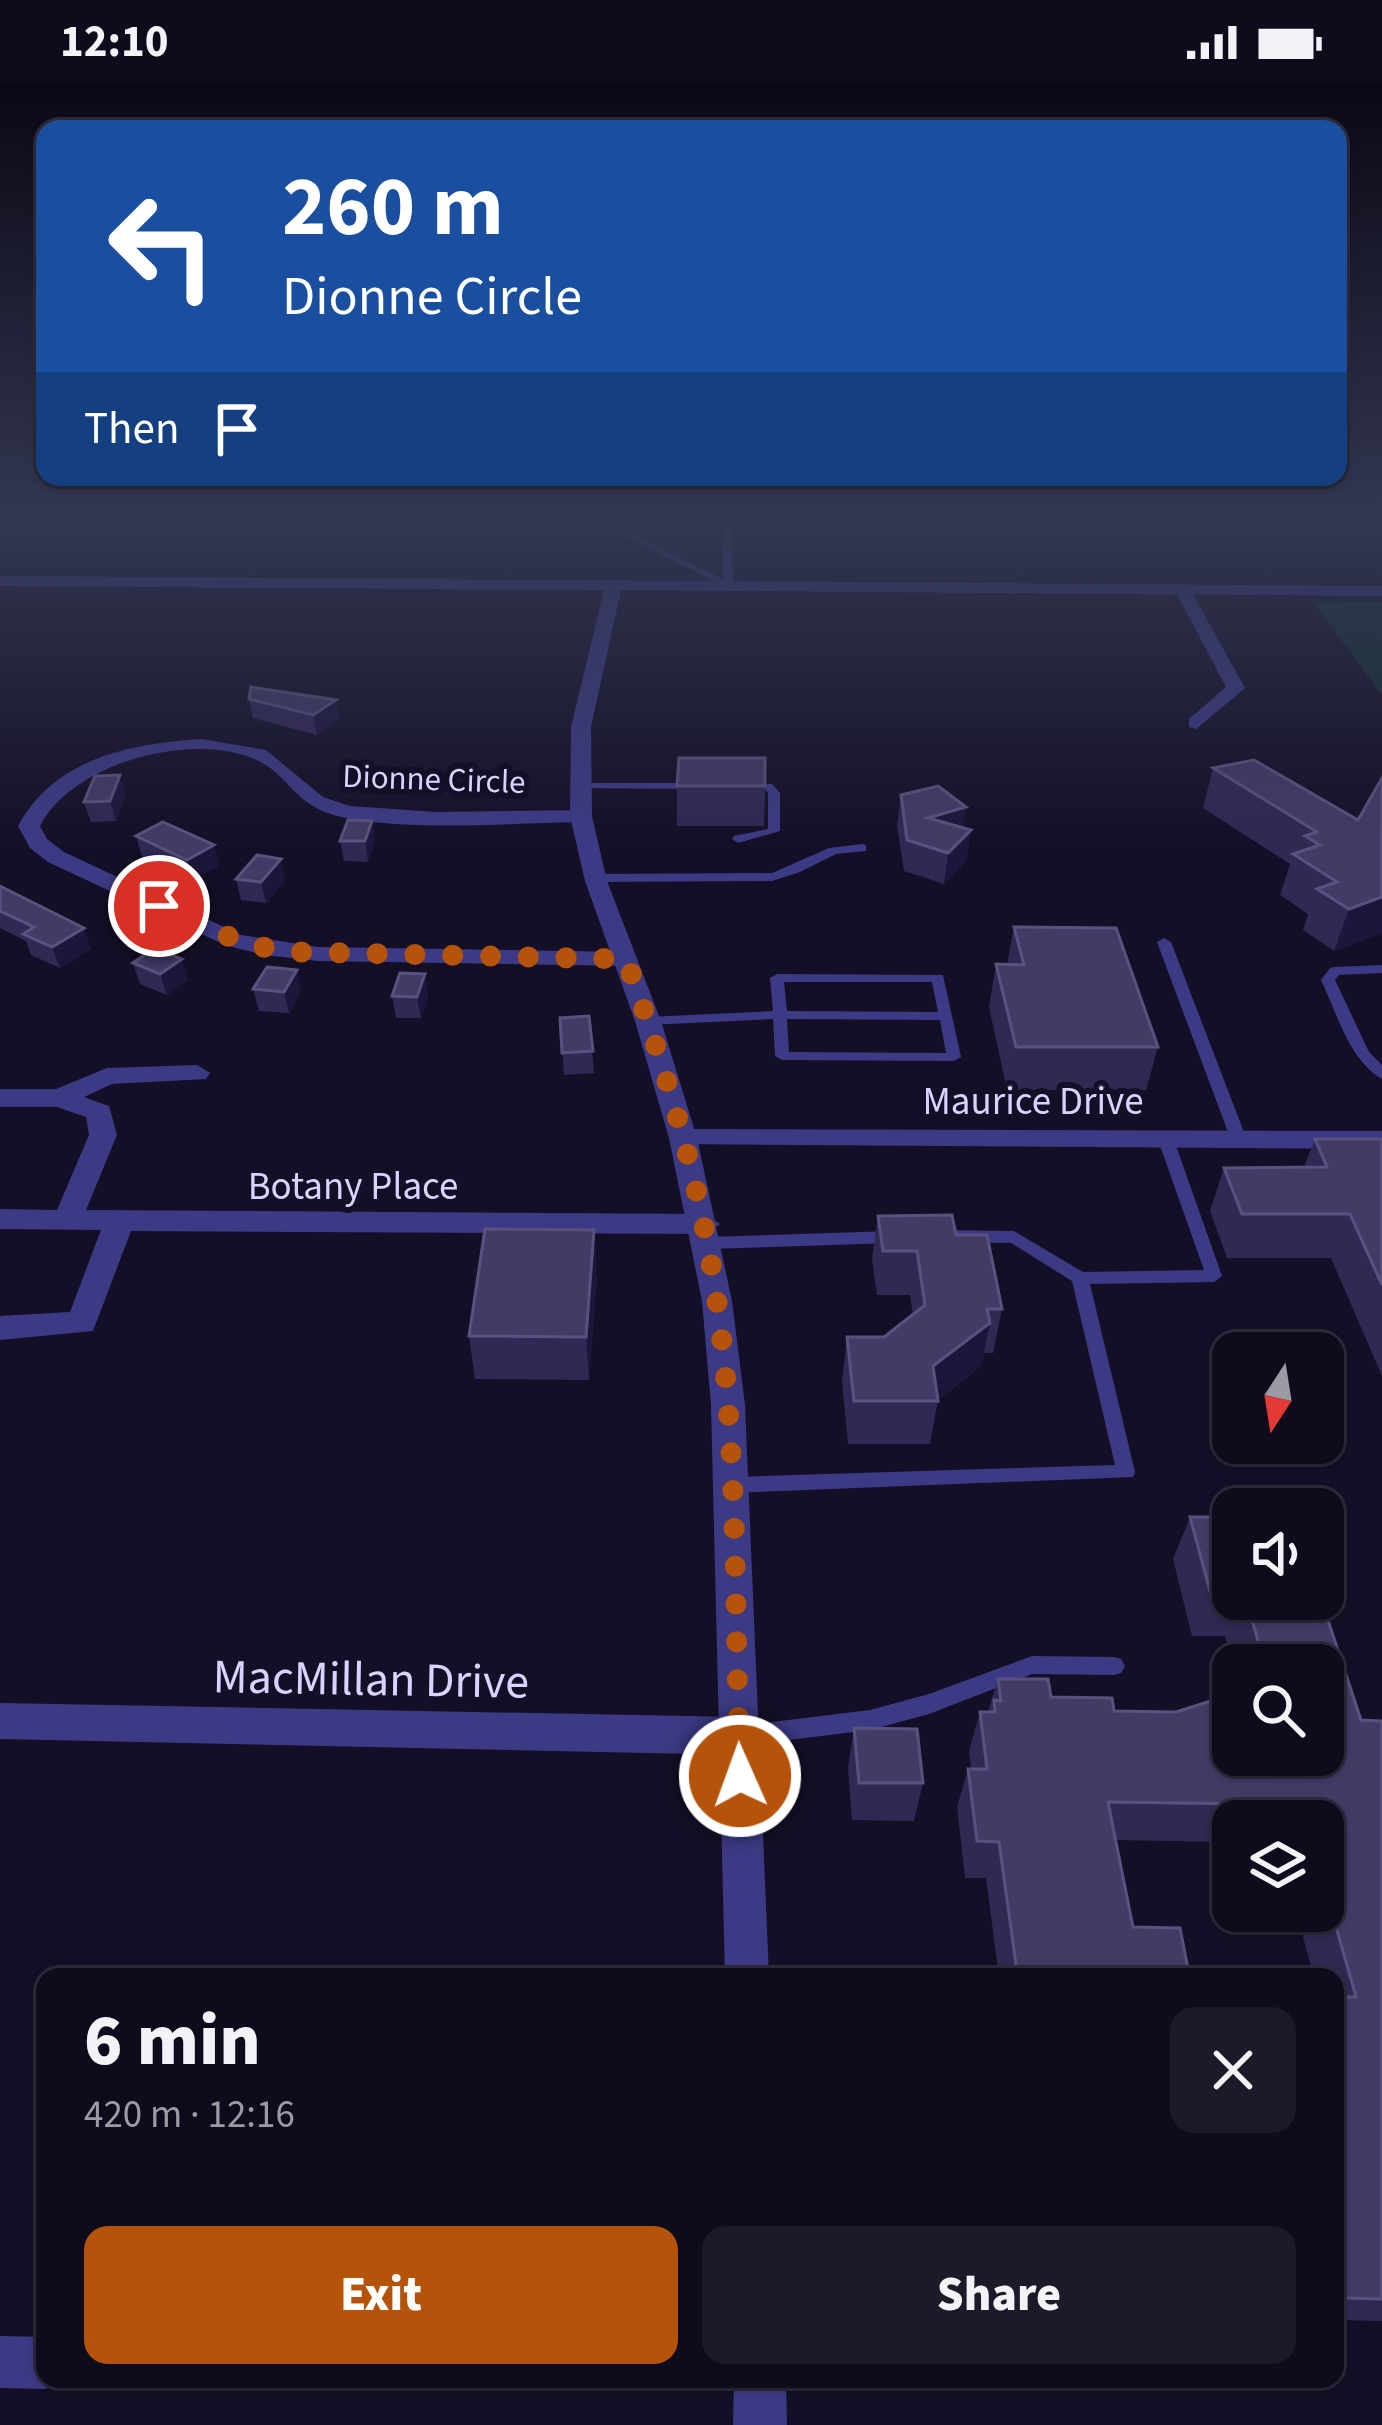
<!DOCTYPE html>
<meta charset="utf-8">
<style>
:root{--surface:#0e0b1c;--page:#1c1929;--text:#f1f3f6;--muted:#9b9ba3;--line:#2e2b3b;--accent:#b45309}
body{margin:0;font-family:"Source Sans 3",sans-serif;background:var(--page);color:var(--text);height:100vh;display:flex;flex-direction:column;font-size:45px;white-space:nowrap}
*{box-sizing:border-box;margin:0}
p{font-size:39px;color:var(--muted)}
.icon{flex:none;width:66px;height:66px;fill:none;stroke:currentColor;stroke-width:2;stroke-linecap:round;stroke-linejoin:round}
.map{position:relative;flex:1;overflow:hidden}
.details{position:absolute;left:36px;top:1884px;width:1308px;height:420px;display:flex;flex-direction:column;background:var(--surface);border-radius:24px;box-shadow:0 3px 9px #0004,0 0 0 3px var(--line)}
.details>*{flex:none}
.guide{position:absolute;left:36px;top:36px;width:1311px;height:366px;border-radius:24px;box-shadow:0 3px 9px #0004,0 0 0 3px var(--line);background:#1a4fa0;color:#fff;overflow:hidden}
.needle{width:78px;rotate:192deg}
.controls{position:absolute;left:1212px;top:1248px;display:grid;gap:24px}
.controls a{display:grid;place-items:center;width:132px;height:132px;border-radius:24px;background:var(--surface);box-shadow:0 3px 9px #0004,0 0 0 3px var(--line);font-size:60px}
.pin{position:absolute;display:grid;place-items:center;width:102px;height:102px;color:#fff;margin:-51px;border:6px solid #fff;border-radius:50%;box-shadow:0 3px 12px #0007}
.me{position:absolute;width:132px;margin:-66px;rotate:358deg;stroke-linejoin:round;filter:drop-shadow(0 0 9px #0008)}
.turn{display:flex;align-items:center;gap:42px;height:252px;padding:0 48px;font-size:54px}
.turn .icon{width:156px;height:156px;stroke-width:2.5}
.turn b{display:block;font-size:84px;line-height:102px}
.then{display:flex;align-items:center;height:114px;padding:0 48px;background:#0003;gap:24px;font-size:45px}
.round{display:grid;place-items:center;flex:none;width:126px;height:126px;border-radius:24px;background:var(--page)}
.overview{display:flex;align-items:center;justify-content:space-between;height:204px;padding:0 48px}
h1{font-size:72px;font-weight:800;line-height:90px}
.action{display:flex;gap:24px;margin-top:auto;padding:24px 48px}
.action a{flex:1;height:138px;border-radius:24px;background:var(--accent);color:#fff;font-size:48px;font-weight:800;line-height:138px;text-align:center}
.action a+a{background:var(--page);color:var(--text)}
.status{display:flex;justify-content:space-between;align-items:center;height:84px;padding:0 60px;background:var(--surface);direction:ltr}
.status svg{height:33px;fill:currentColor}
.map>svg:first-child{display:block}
</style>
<div class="status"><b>12:10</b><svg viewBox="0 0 49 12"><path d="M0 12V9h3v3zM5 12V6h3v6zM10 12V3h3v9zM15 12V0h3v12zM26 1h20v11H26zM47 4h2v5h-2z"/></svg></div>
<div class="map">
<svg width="1382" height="2341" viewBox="0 0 1382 2341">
<rect width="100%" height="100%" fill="#130f26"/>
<g fill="#12302f">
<path d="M197 435H601L575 449 226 447Z"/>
<path d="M740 435H911L903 448 739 443Z"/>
<path d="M1312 517 1382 518V611Z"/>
</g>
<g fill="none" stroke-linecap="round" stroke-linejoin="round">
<g fill="#3d3a85" fill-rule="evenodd">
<path d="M723 435H731L733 501 728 504 615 447 622 445 723 495Z"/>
<path d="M576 699H697L703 702 697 705 580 704 574 701Z"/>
<path d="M747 699 772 700 780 709V747L738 759 732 755 734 752 768 745V709L765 705 743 704V700Z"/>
<path d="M862 760 866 761V767L836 770 800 788 772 797 595 798 589 794 595 790 772 789 829 764Z"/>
<path d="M1164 854 1171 858 1247 1056 1244 1060 1239 1061 1231 1056 1157 858Z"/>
<path d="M1382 881V889L1339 891 1335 896 1369 968 1382 981V995C1349 976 1337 929 1321 896L1330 884 1335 883Z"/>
<path d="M777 890 943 891 961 973 954 977 782 976 775 972 773 935 648 941 641 937 648 933 773 927 770 894ZM784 898H932L938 928 787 927ZM787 935 940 936 946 969 789 968Z"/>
<path d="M1166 1051 1174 1056 1222 1192 1214 1198 1090 1200 1135 1388 1133 1393 731 1409 724 1406 721 1401 724 1396 731 1393 1115 1381 1072 1197 1011 1159 937 1158 929 1152 937 1146 1014 1147 1083 1188 1204 1186 1158 1056Z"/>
<path d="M894 1147 902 1153 894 1159 707 1165 699 1159 707 1153Z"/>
<path d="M1032 1572 1114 1573 1121 1575 1125 1582 1121 1589 1114 1591 1032 1590 929 1630 870 1646 740 1662 732 1659 729 1652 732 1645 740 1642 870 1626 929 1610Z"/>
</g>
<g fill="#3d3a85" fill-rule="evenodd">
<path d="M1182 500 1190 505 1245 604 1196 645 1189 643V635L1226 603 1174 505Z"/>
<path d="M201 655 266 666 323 713 350 722 436 728 581 726 592 732 581 738C505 739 427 747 351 735 289 724 294 691 252 674 187 648 72 680 40 742L47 755 64 768 241 851 318 863 626 868 638 875 626 882 318 877 264 871 225 861 48 778 30 764 18 742C55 674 129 660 201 655Z"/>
<path d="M197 981 210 989 206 995 112 1000 84 1013 109 1022 117 1051 86 1126 705 1130 720 1140 705 1150 131 1147 93 1247 0 1256V1232L70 1228 101 1146 0 1145V1125L57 1126 89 1051 86 1033 57 1023H0V1005H56L107 984Z"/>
<path d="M683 1045 1382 1047V1065L673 1060 669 1054Z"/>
<path d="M0 1619 739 1633 753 1639 759 1652 753 1665 739 1671 0 1655Z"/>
<path d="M0 2252 45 2253V2295L63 2297 45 2305 0 2304Z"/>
</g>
<g fill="#3d3a85" fill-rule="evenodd">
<path d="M0 492 1382 502V512L621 506 591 643 592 732 607 797 661 937 697 1054 732 1217 745 1321 769 1893H725L711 1321 702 1217 669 1054 635 937 585 797 570 732 571 643 604 506 0 502Z"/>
<path d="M734 2295H786L787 2341H733Z"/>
</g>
</g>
<g fill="#312854">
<path d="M249 615 340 635 317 651 253 634Z"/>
<path d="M1213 684 1358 736 1382 694V849L1334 867 1303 846 1308 830 1280 811 1290 780 1203 724Z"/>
<path d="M677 702H765L764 742H677Z"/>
<path d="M126 711 116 737 91 738 84 718Z"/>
<path d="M901 711 966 723 963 744 971 746 966 777 944 800 904 787 897 742Z"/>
<path d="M372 737 375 757 368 778 344 777 340 757Z"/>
<path d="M136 752 214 761 219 782 192 796 142 773Z"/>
<path d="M236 795 285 796 266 819 241 816Z"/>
<path d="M0 802 91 865 60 884 31 871 26 857 0 844Z"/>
<path d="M1014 843 1158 963 1146 1006H1007L989 923 996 880 1007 881Z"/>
<path d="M133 879 188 896 167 911 140 900Z"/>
<path d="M425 890 428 911 421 934H396L392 912Z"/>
<path d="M253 905 301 907 289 929 259 927Z"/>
<path d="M589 932 594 989 564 991 560 934Z"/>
<path d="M1315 1055H1382V1292L1331 1174H1227L1210 1127 1224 1084 1304 1083Z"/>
<path d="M878 1132 956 1151 1002 1225 993 1269H984L981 1282 938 1316 930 1360H848L842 1297 847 1253H884L913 1231 910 1211H877L872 1175Z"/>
<path d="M594 1146 597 1190 589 1296 475 1295 469 1252Z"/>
<path d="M1190 1433H1233V1515H1321L1361 1636 1382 1637V2237L1335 2236V1893H1314L1296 1827H1323V1737H1233V1786L1226 1758 1116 1756 1133 1843 1189 1890 1188 1893H999L986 1794H965L957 1723 968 1685H971L969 1667 980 1628H988L998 1595 1051 1613 1114 1627 1220 1640 1243 1693H1263L1257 1671H1323V1581L1233 1582 1225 1552H1192L1173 1475Z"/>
<path d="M854 1644 923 1699 914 1737 852 1736 848 1683Z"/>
</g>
<g fill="#1d163a">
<path d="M336 616 340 635 317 651 313 631Z"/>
<path d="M120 691 126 711 116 737 110 717Z"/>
<path d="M966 723 962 754 928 734Z"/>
<path d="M372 737 375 757 368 778 365 757Z"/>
<path d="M971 746 966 777 944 800 948 769Z"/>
<path d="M214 761 219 782 192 796 187 776Z"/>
<path d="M281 775 285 796 266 819 261 798Z"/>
<path d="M1382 813V849L1334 867 1349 825Z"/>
<path d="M84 844 91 865 60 884 52 863Z"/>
<path d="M182 875 188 896 167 911 160 890Z"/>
<path d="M297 886 301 907 289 929 284 908Z"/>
<path d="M425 890 428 911 421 934 417 913Z"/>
<path d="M594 1146 597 1190 589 1296 586 1253Z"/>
<path d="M990 1239 981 1282 936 1317 933 1282Z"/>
</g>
<g fill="#433a66" stroke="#5a527e" stroke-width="3">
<path d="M251 603 336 616 313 631 249 615Z"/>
<path d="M679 674H765V702H677Z"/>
<path d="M1254 676 1358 736 1382 694V813L1349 825 1317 805 1337 798 1293 770 1320 761 1305 752 1317 748 1213 684Z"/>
<path d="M120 691 110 717 84 718 95 692Z"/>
<path d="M938 702 966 723 928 734 971 746 948 769 907 756 901 711Z"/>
<path d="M348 736 372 737 365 757H340Z"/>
<path d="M163 738 214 761 187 776 136 752Z"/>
<path d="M257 771 281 775 261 798 236 795Z"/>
<path d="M0 802 84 844 52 863 23 850 34 843 0 827Z"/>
<path d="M1014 843 1116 844 1158 963H1016L996 880 1024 881Z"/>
<path d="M154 864 182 875 160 890 133 879Z"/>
<path d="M267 883 297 886 284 908 253 905Z"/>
<path d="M400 889 425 890 417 913 392 912Z"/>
<path d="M589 932 593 967 562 969 560 934Z"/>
<path d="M1315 1055H1382V1201L1350 1130H1242L1224 1084 1327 1083Z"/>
<path d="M952 1131 956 1151H987L1002 1225H987L990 1239 933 1282 938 1317H854L847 1253H884L925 1221 917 1167H883L878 1132Z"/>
<path d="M485 1145 594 1146 586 1253 469 1252Z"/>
<path d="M1190 1433H1233V1511H1211Z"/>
<path d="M1246 1515H1321L1361 1636 1382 1637V2215L1342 2214 1335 2184V1913H1356L1323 1797V1737H1252L1248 1720 1108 1718 1133 1843 1180 1844 1189 1890 1017 1888 999 1758 977 1757 968 1685H987L980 1628H995L994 1616 1001 1617 998 1595H1048L1051 1613 1112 1614 1114 1627 1176 1628 1214 1616 1220 1640H1229L1233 1654V1671H1238L1243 1693 1298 1694 1291 1671H1323V1581H1265Z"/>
<path d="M854 1644 917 1645 923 1699H859Z"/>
</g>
<linearGradient id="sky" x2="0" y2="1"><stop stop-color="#0a0815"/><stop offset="0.57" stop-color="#333752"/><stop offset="1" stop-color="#333752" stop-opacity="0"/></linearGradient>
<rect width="1382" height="763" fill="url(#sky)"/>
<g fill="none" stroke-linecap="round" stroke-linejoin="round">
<path stroke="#b45309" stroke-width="21" stroke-dasharray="0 37.8" d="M159 822 248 861 299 868 626 875C666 986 701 1101 717 1218 739 1374 734 1535 740 1692"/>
</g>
<g text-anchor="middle" stroke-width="12" stroke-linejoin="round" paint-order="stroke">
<g font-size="33" fill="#d9d4ff" stroke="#130f26">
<text transform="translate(434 694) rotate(2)" y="12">Dionne Circle</text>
</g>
<g font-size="39" fill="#d9d4ff" stroke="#130f26">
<text x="1033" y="1030">Maurice Drive</text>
<text x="353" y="1115">Botany Place</text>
</g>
<g font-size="48" fill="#d9d4ff" stroke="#130f26">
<text transform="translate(371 1594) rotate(1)" y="17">MacMillan Drive</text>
</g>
</g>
</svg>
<div class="controls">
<a><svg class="needle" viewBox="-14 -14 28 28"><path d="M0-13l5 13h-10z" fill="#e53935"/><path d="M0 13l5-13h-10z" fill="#9b9ba3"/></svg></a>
<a><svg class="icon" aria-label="sound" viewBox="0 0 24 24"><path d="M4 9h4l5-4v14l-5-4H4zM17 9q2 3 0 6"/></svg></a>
<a><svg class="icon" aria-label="search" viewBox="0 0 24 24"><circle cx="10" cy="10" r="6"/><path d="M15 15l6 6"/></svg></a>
<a><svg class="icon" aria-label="layers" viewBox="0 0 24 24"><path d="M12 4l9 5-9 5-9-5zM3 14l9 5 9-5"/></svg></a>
</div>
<div class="pin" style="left:159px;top:822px;background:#d93025"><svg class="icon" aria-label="arrive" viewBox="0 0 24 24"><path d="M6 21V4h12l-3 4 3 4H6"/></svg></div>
<svg class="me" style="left:740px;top:1692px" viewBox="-20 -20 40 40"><circle r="17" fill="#b45309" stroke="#fff" stroke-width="3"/><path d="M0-11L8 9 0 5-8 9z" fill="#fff"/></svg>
<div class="guide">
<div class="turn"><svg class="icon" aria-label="left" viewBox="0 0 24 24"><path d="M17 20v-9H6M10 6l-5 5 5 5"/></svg><div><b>260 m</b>Dionne Circle</div></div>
<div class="then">Then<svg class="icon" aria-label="arrive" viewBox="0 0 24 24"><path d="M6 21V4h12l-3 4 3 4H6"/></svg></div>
</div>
<section class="details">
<div class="overview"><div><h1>6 min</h1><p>420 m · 12:16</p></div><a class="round"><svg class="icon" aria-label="close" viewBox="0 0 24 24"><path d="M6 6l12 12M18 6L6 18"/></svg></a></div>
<div class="action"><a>Exit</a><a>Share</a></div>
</section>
</div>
